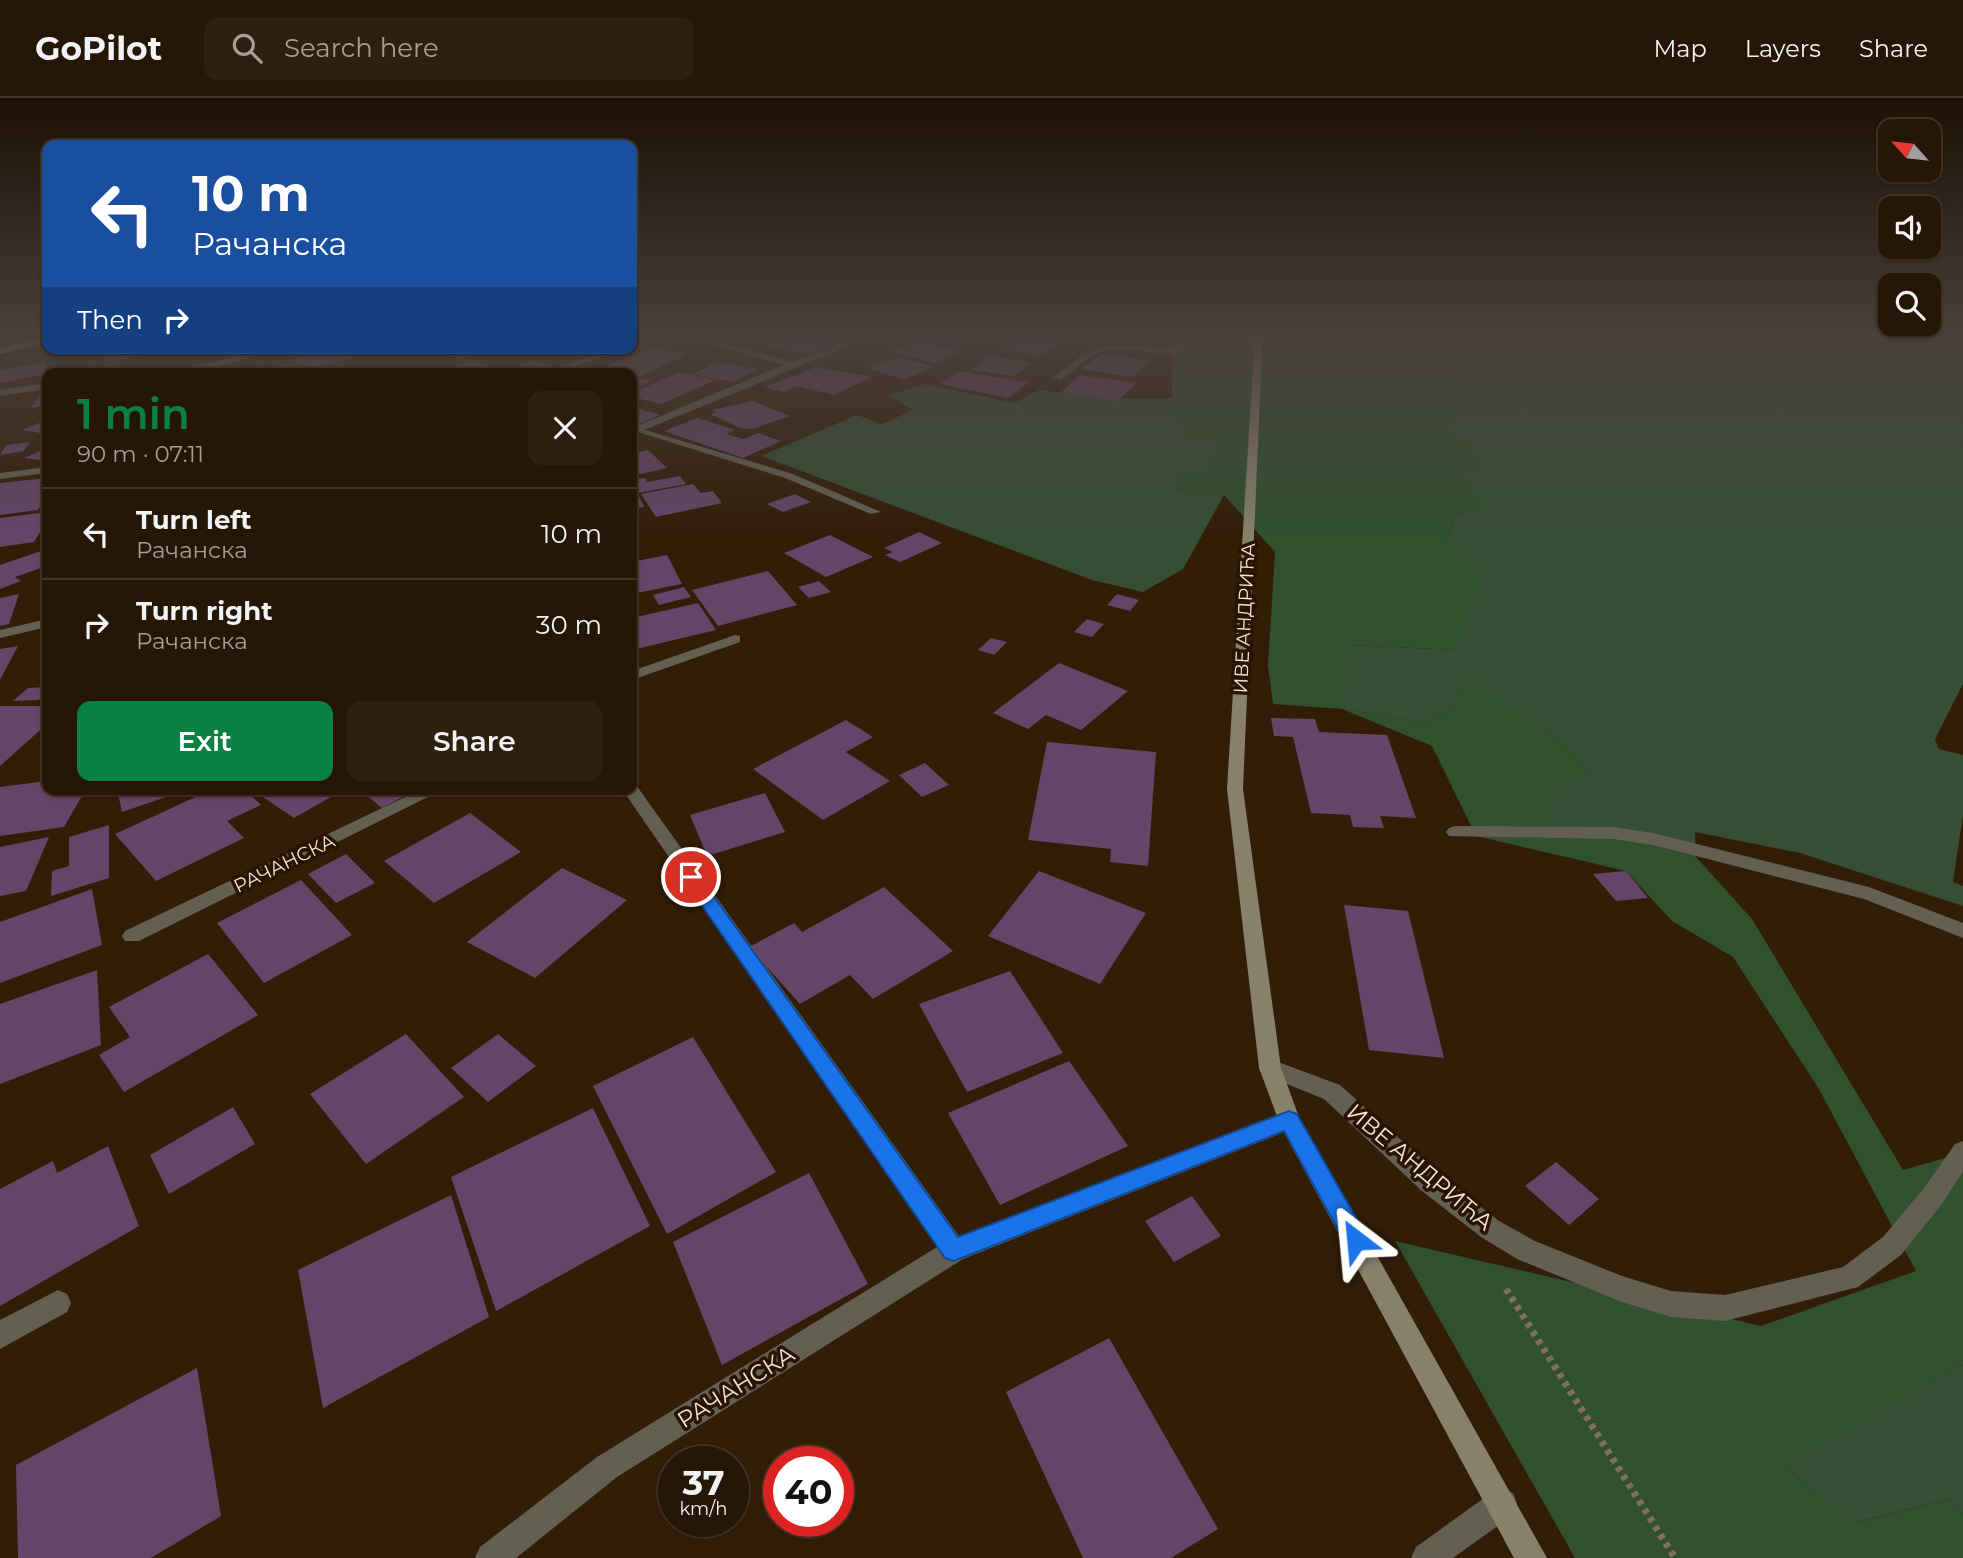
<!DOCTYPE html>
<meta charset="utf-8">
<style>
:root{--surface:#261605;--page:#2e1f0f;--text:#f1f3f6;--muted:#a49f9a;--line:#423527;--accent:#0b8043}
body{margin:0;font-family:Montserrat,sans-serif;background:var(--page);color:var(--text);height:100vh;display:flex;flex-direction:column;font-size:26px;white-space:nowrap}
*{box-sizing:border-box;margin:0}
p{font-size:23px;color:var(--muted)}
.icon{flex:none;width:38px;height:38px;fill:none;stroke:currentColor;stroke-width:2;stroke-linecap:round;stroke-linejoin:round}
.map{position:relative;flex:1;overflow:hidden}
.panel{position:absolute;left:42px;top:270px;width:595px;height:427px;display:flex;flex-direction:column;background:var(--surface);border-radius:14px;box-shadow:0 2px 5px #0004,0 0 0 2px var(--line)}
.panel>*{flex:none}
.guide{position:absolute;left:42px;top:42px;width:595px;height:214px;border-radius:14px;box-shadow:0 2px 5px #0004,0 0 0 2px var(--line);background:#1a4fa0;color:#fff;overflow:hidden}
.needle{width:46px;rotate:297deg}
.controls{position:absolute;left:1878px;top:21px;display:grid;gap:14px}
.controls a{display:grid;place-items:center;width:63px;height:63px;border-radius:14px;background:var(--surface);box-shadow:0 2px 5px #0004,0 0 0 2px var(--line);font-size:35px}
.speed{position:absolute;left:658px;top:1348px;display:flex;gap:14px;font-size:35px;font-weight:700;text-align:center}
.speed>*{display:grid;place-content:center;width:91px;height:91px;border-radius:50%;background:var(--surface);box-shadow:0 2px 5px #0004,0 0 0 2px var(--line);line-height:1}
.speed small{font-size:18px;font-weight:400}
.speed .limit{border:10px solid #d22;background:#fff;color:#111}
.pin{position:absolute;display:grid;place-items:center;width:60px;height:60px;color:#fff;margin:-30px;border:4px solid #fff;border-radius:50%;box-shadow:0 2px 7px #0007}
.me{position:absolute;width:77px;margin:-38px;rotate:331deg;stroke-linejoin:round;filter:drop-shadow(0 0 5px #0008)}
.turn{display:flex;align-items:center;gap:24px;height:147px;padding:0 35px;font-size:32px}
.turn .icon{width:91px;height:91px;stroke-width:2.5}
.turn b{display:block;font-size:49px;line-height:60px}
.then{display:flex;align-items:center;height:66px;padding:0 35px;background:#0003;gap:14px;font-size:26px}
.round{display:grid;place-items:center;flex:none;width:74px;height:74px;border-radius:14px;background:var(--page)}
.overview{display:flex;align-items:center;justify-content:space-between;height:119px;padding:0 35px}
h1{font-size:42px;font-weight:600;line-height:52px;color:var(--accent)}
.button{display:flex;gap:14px;margin-top:auto;padding:14px 35px}
.button a{flex:1;height:80px;border-radius:14px;background:var(--accent);color:#fff;font-size:28px;font-weight:600;line-height:80px;text-align:center}
.button a+a{background:var(--page);color:var(--text)}
ul{padding:0;list-style:none}
li{display:flex;align-items:center;gap:21px;height:91px;padding:0 35px;border-top:2px solid var(--line)}
li div{flex:1}
li b{display:block;font-size:26px}
li em{font-style:normal}
header{display:flex;align-items:center;gap:42px;box-sizing:border-box;height:98px;padding:0 35px;background:var(--surface);border-bottom:2px solid var(--line)}
header strong{font-size:33px}
nav{display:flex;gap:38px;margin-inline-start:auto;font-size:24px}
.search{width:490px;height:63px;background:var(--page);display:flex;align-items:center;gap:18px;box-sizing:border-box;padding:0 24px;border-radius:14px;color:var(--muted);font-size:26px}
.map>svg:first-child{display:block}
</style>
<header>
<strong>GoPilot</strong>
<div class="search"><svg class="icon" aria-label="search" viewBox="0 0 24 24"><circle cx="10" cy="10" r="6"/><path d="M15 15l6 6"/></svg>Search here</div>
<nav><a>Map</a><a>Layers</a><a>Share</a></nav>
</header>
<div class="map">
<svg width="1963" height="1460" viewBox="0 0 1963 1460">
<rect width="100%" height="100%" fill="#321d07"/>
<g fill="#364e34">
<path d="M1438 235H1963V586L1935 641 1939 651 1963 657V717L1953 784 1963 788V808L1800 755 1695 734 1696 759 1645 743 1566 738 1542 697 1592 674 1563 643 1463 577 1449 613 1424 624 1342 611 1349 547 1457 552 1446 444 1455 418 1484 408 1459 376 1480 364 1444 337C1451 300 1456 286 1438 252L1442 238Z"/>
<path d="M926 286 1014 305 1039 292 1127 301 1189 325 1185 336 1222 343 1210 370 1174 392 1224 397 1183 471 1143 494 1092 482 761 358 857 317 882 326 913 312 887 297Z"/>
<path d="M1963 1267V1415L1949 1401 1855 1425 1785 1368Z"/>
</g>
<path fill="#30502e" d="M1172 235H1438L1442 238 1438 252 1451 277 1450 306 1460 316 1445 336 1465 345 1480 364 1459 376 1485 408 1455 418 1446 444 1486 474 1457 552 1350 547 1343 611 1424 624 1449 613 1463 576 1563 643 1593 675 1543 697 1566 738 1645 743 1696 759 1752 821 1903 1072 1963 1055V1267L1786 1369 1856 1425 1949 1401 1963 1415V1460H1575L1395 1143 1761 1228 1916 1173 1819 991 1733 859 1672 823 1626 773 1476 738 1432 648 1342 611 1273 606 1268 567 1275 454 1224 397 1173 392V375L1210 370 1222 343 1184 336 1188 325 1127 301 1172 300Z"/>
<g fill="#644568">
<path d="M784 235H801L838 244 804 257 770 248 788 242 775 238Z"/>
<path d="M827 235H866L850 241Z"/>
<path d="M932 235H993L966 246 926 237Z"/>
<path d="M1055 235H1096L1088 241Z"/>
<path d="M1025 238 1063 244 1040 258 1001 251Z"/>
<path d="M923 244 963 254 933 265 889 253Z"/>
<path d="M112 250H147L151 256 107 264 101 252Z"/>
<path d="M332 250 355 259 312 270 290 262Z"/>
<path d="M456 250H475L486 253 462 261 441 255Z"/>
<path d="M653 250 688 256 636 280 651 283 632 292V275H605L617 269 607 268Z"/>
<path d="M1101 256 1151 263 1132 279 1081 271Z"/>
<path d="M988 258 1031 264 1015 278 971 272Z"/>
<path d="M897 259 934 269 904 281 867 270Z"/>
<path d="M471 263 502 271 491 275H438Z"/>
<path d="M533 263 551 267 531 275 513 270Z"/>
<path d="M44 264 51 275 0 285V272Z"/>
<path d="M718 264 758 271 733 284 693 276Z"/>
<path d="M283 266 305 275H239L263 267 270 270Z"/>
<path d="M90 267 96 274 70 275 67 272Z"/>
<path d="M390 269 405 273 412 271 422 275H374Z"/>
<path d="M817 269 872 279 834 297 797 288 784 294 764 289Z"/>
<path d="M959 273 1029 284 1008 300 940 286Z"/>
<path d="M680 274 716 282 661 306 632 299V295Z"/>
<path d="M1080 277 1136 285 1118 303 1061 294Z"/>
<path d="M42 293H47V308L31 310Z"/>
<path d="M753 303 790 318 752 331 740 330 710 316 717 314 712 312Z"/>
<path d="M632 309 661 317 632 329Z"/>
<path d="M698 320 735 332 726 336 744 341 758 335 781 343 743 360 664 333Z"/>
<path d="M47 322V336L22 332Z"/>
<path d="M30 344 24 353 0 357 6 347Z"/>
<path d="M47 350V363L24 360Z"/>
<path d="M648 352 667 370 632 378V356Z"/>
<path d="M680 378 686 386 632 396V390L635 389 632 382 645 380 647 384Z"/>
<path d="M47 380 44 391H47V398L38 412 0 417V385Z"/>
<path d="M693 386 701 395 713 393 722 405 656 419 641 396Z"/>
<path d="M638 396 644 409 632 411V397Z"/>
<path d="M795 396 811 404 783 414 767 406Z"/>
<path d="M47 414V423L34 444 0 449V420Z"/>
<path d="M919 434 942 445 900 464 885 457 893 454 884 450Z"/>
<path d="M830 437 873 459 826 479 784 455Z"/>
<path d="M47 451V468L15 479 21 483 0 491V467Z"/>
<path d="M667 457 682 486 632 496V464Z"/>
<path d="M768 473 797 507 718 528 692 492Z"/>
<path d="M819 483 831 494 809 500 798 489Z"/>
<path d="M684 489 691 499 659 507 653 497Z"/>
<path d="M19 496 9 526 0 528V500Z"/>
<path d="M1117 496 1139 502 1130 513 1107 507Z"/>
<path d="M698 505 716 532 632 552V520Z"/>
<path d="M1087 521 1104 526 1092 539 1074 534Z"/>
<path d="M991 540 1007 544 994 557 978 552Z"/>
<path d="M18 548 0 582V551Z"/>
<path d="M1059 565 1128 593 1081 632 1046 617 1028 631 993 615Z"/>
<path d="M47 589V595L39 602 13 603 28 590Z"/>
<path d="M0 608H47V626L0 668Z"/>
<path d="M1271 620 1315 621 1319 634 1387 637 1416 720 1380 718 1384 730 1353 729 1350 717 1311 715 1293 639 1274 638Z"/>
<path d="M846 622 873 639 846 654 890 683 823 722 753 671Z"/>
<path d="M1047 644 1156 654 1148 768 1110 764 1111 751 1028 742Z"/>
<path d="M925 665 949 687 922 699 899 677Z"/>
<path d="M47 683V691H86L64 729 0 738V689Z"/>
<path d="M117 691H187V692L122 714Z"/>
<path d="M213 691H244L261 707 227 723 244 740 156 783 115 736Z"/>
<path d="M251 691H345L294 720Z"/>
<path d="M359 691H418L382 710Z"/>
<path d="M765 695 785 734 707 758 690 717Z"/>
<path d="M470 715 521 754 434 805 384 763Z"/>
<path d="M109 727V780L51 798 52 773 69 768V739Z"/>
<path d="M49 739 26 793 0 798V749Z"/>
<path d="M346 756 375 785 336 805 308 776Z"/>
<path d="M562 770 627 802 535 880 467 844Z"/>
<path d="M1039 773 1146 815 1100 886 988 838Z"/>
<path d="M1626 773 1648 800 1616 803 1593 776Z"/>
<path d="M301 782 352 837 264 885 217 825Z"/>
<path d="M884 789 953 853 873 901 850 877 800 906 749 849 794 825 802 834Z"/>
<path d="M92 791 102 847 0 885V824Z"/>
<path d="M1344 807 1408 813 1444 960 1369 952Z"/>
<path d="M208 856 258 917 124 994 99 957 130 939 109 909Z"/>
<path d="M97 872 101 947 0 986V906Z"/>
<path d="M1010 873 1063 955 967 994 919 906Z"/>
<path d="M406 936 464 999 366 1066 310 996Z"/>
<path d="M498 936 536 968 488 1004 451 970Z"/>
<path d="M693 939 776 1074 667 1136 593 988Z"/>
<path d="M1069 963 1128 1048 1000 1107 948 1015Z"/>
<path d="M233 1009 255 1046 169 1096 150 1057Z"/>
<path d="M593 1010 650 1128 496 1213 451 1079Z"/>
<path d="M108 1048 139 1128 0 1208V1091L53 1063 57 1075Z"/>
<path d="M1556 1064 1599 1101 1569 1127 1525 1088Z"/>
<path d="M809 1075 868 1186 722 1267 673 1144Z"/>
<path d="M451 1097 489 1219 323 1310 298 1172Z"/>
<path d="M1192 1098 1221 1138 1174 1164 1145 1123Z"/>
<path d="M1109 1240 1218 1431 1171 1460H1083L1006 1294Z"/>
<path d="M197 1270 221 1418 151 1460H18L16 1367Z"/>
</g>
<g fill="none" stroke-linecap="round" stroke-linejoin="round">
<path stroke="#816f5d" stroke-width="7" stroke-dasharray="5 5" stroke-linecap="butt" d="M1506 1191 1675 1460"/>
<g fill="#635f52" fill-rule="evenodd">
<path d="M635 329 793 376 881 414 871 416 785 380 635 333Z"/>
<path d="M735 537 740 538V544L632 582V573Z"/>
<path d="M1455 728 1613 729 1653 735 1869 789 1963 825V840L1864 801 1653 747 1613 741 1449 738 1446 734 1449 730Z"/>
<path d="M1270 961 1340 987 1440 1077 1499 1123 1535 1143 1622 1178 1671 1193 1725 1197 1843 1169 1883 1139 1924 1090 1955 1046 1963 1043V1073L1942 1106 1901 1157 1858 1189 1725 1223 1671 1219 1622 1204 1517 1161 1481 1139 1422 1093 1324 1001 1262 976 1259 970 1262 964Z"/>
<path d="M1502 1391 1513 1395 1517 1406 1513 1417 1453 1460H1411L1416 1449 1491 1395Z"/>
</g>
<g fill="#635f52" fill-rule="evenodd">
<path d="M663 235H675L674 237 635 250H631L632 245Z"/>
<path d="M676 235H689L791 264 869 235H881L632 337V330L783 267Z"/>
<path d="M1186 235H1194L1185 254C1158 260 1129 246 1102 254 1087 259 1074 272 1061 282L1053 280 1080 259 1099 249 1120 247 1179 250Z"/>
<path d="M269 250H284L206 272 150 275 206 266Z"/>
<path d="M614 250H627L556 275H542Z"/>
<path d="M47 285V291L0 298V292Z"/>
<path d="M47 369V375L0 381V375Z"/>
<path d="M47 521V529L0 540V532Z"/>
<path d="M632 686 636 687 959 1138 1289 1012 1297 1015 1300 1022 1297 1029 963 1161 617 1379 516 1460H475L480 1449 597 1359 937 1149 622 691H632Z"/>
<path d="M422 691H444L139 843H125L122 838 125 833Z"/>
<path d="M58 1192 67 1196 71 1205 67 1214 0 1251V1222Z"/>
</g>
<path fill="#87816c" fill-rule="evenodd" d="M1252 235H1260L1262 253 1243 691 1281 970 1299 1019 1547 1460H1514L1281 1029 1259 970 1227 691 1254 253Z"/>
<path fill="#a49b80" fill-rule="evenodd" d="M47 240V244L0 256V250Z"/>
</g>
<linearGradient id="sky" x2="0" y2="1"><stop stop-color="#1c1004"/><stop offset="0.54" stop-color="#49403c"/><stop offset="1" stop-color="#49403c" stop-opacity="0"/></linearGradient>
<rect width="1963" height="439" fill="url(#sky)"/>
<path fill="#1a73e8" stroke="#114b97" stroke-width="2" d="M691 773 697 775 958 1139 1289 1013 1297 1016 1364 1134 1367 1142 1364 1150 1356 1153 1348 1150 1284 1033 954 1163 945 1160 685 783 683 779Z"/>
<g text-anchor="middle" stroke-width="7" stroke-linejoin="round" paint-order="stroke">
<g font-size="19" fill="#f2e4d7" stroke="#271401">
<text transform="translate(1244 520) rotate(-87)" y="7">ИВЕ АНДРИЋА</text>
<text transform="translate(284 765) rotate(-26)" y="7">РАЧАНСКА</text>
</g>
<g font-size="23" fill="#f2e4d7" stroke="#271401">
<text transform="translate(1420 1069) rotate(40)" y="8">ИВЕ АНДРИЋА</text>
<text transform="translate(736 1289) rotate(-32)" y="8">РАЧАНСКА</text>
</g>
</g>
</svg>
<div class="controls">
<a><svg class="needle" viewBox="-14 -14 28 28"><path d="M0-13l5 13h-10z" fill="#e53935"/><path d="M0 13l5-13h-10z" fill="#a49f9a"/></svg></a>
<a><svg class="icon" aria-label="sound" viewBox="0 0 24 24"><path d="M4 9h4l5-4v14l-5-4H4zM17 9q2 3 0 6"/></svg></a>
<a><svg class="icon" aria-label="search" viewBox="0 0 24 24"><circle cx="10" cy="10" r="6"/><path d="M15 15l6 6"/></svg></a>
</div>
<div class="speed"><div>37<small>km/h</small></div><div class="limit">40</div></div>
<div class="pin" style="left:691px;top:779px;background:#d93025"><svg class="icon" aria-label="arrive" viewBox="0 0 24 24"><path d="M6 21V4h12l-3 4 3 4H6"/></svg></div>
<svg class="me" style="left:1356px;top:1142px" viewBox="-20 -20 40 40"><path d="M0-17L14 15 0 8-14 15z" fill="#1a73e8" stroke="#fff" stroke-width="4"/></svg>
<div class="guide">
<div class="turn"><svg class="icon" aria-label="left" viewBox="0 0 24 24"><path d="M17 20v-9H6M10 6l-5 5 5 5"/></svg><div><b>10 m</b>Рачанска</div></div>
<div class="then">Then<svg class="icon" aria-label="right" viewBox="0 0 24 24"><path d="M7 20v-9h11M14 6l5 5-5 5"/></svg></div>
</div>
<section class="panel">
<div class="overview"><div><h1>1 min</h1><p>90 m · 07:11</p></div><a class="round"><svg class="icon" aria-label="close" viewBox="0 0 24 24"><path d="M6 6l12 12M18 6L6 18"/></svg></a></div>
<ul>
<li><svg class="icon" aria-label="left" viewBox="0 0 24 24"><path d="M17 20v-9H6M10 6l-5 5 5 5"/></svg><div><b>Turn left</b><p>Рачанска</p></div><em>10 m</em></li>
<li><svg class="icon" aria-label="right" viewBox="0 0 24 24"><path d="M7 20v-9h11M14 6l5 5-5 5"/></svg><div><b>Turn right</b><p>Рачанска</p></div><em>30 m</em></li>
</ul>
<div class="button"><a>Exit</a><a>Share</a></div>
</section>
</div>
